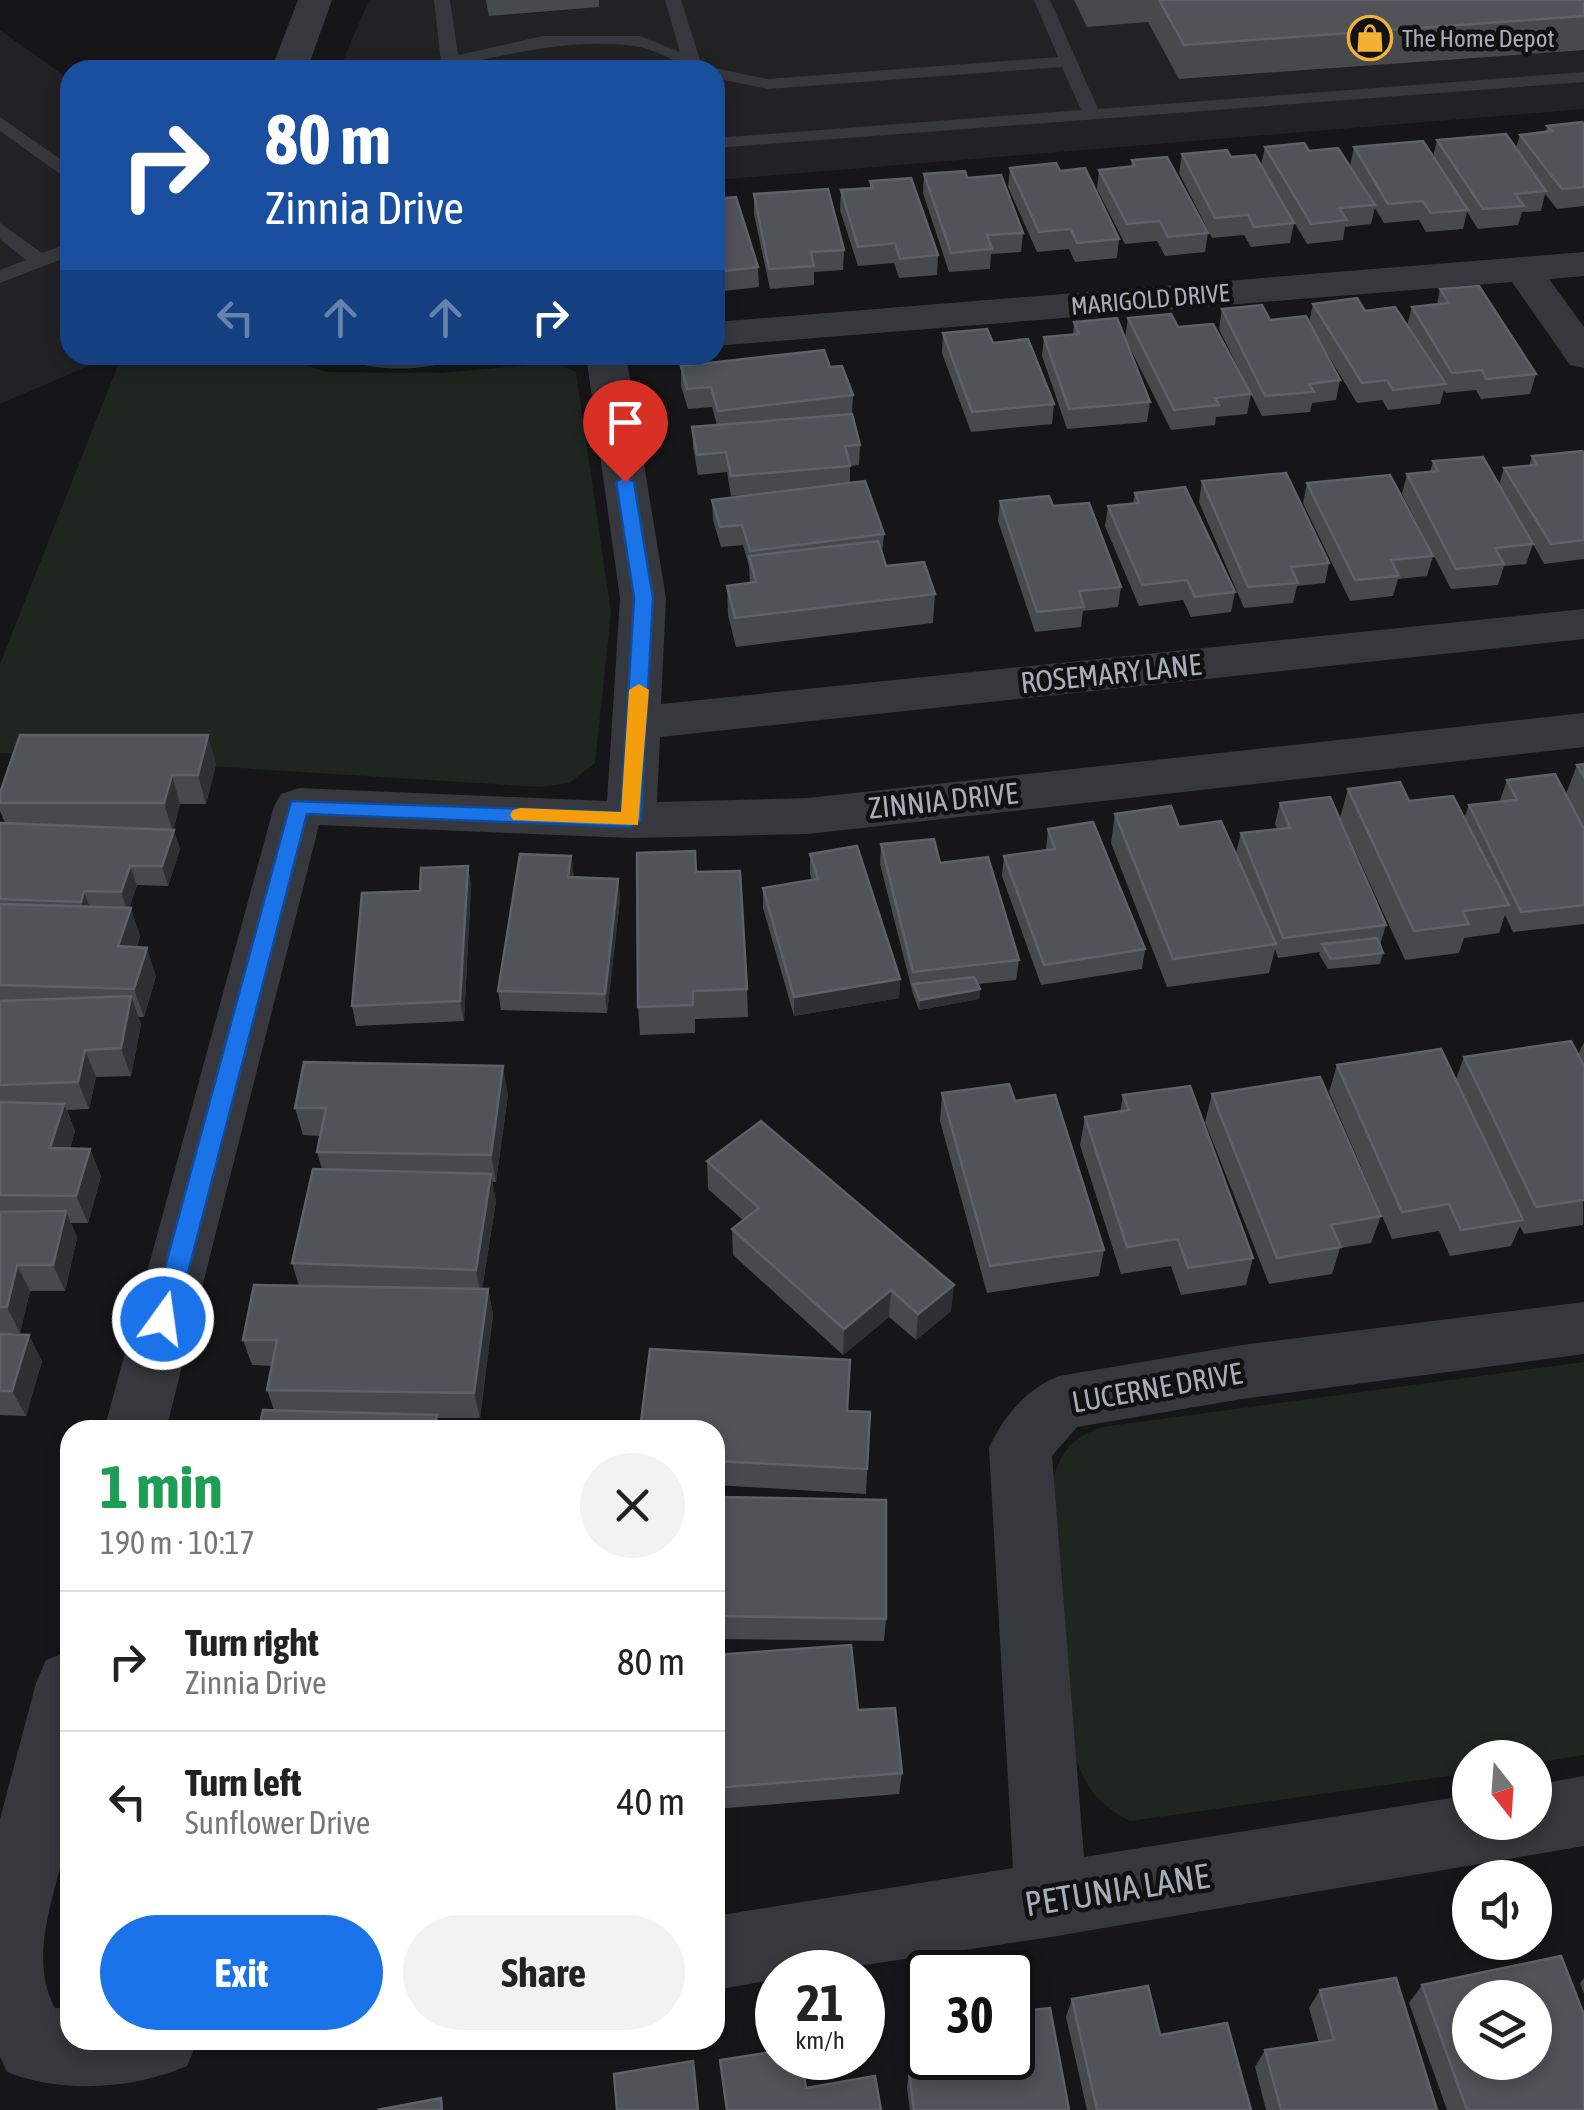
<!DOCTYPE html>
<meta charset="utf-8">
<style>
:root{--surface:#fff;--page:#f2f2f2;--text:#222;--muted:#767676;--line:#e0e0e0;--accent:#1a73e8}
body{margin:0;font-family:"Asap Condensed",sans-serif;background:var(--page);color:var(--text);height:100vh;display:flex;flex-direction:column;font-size:38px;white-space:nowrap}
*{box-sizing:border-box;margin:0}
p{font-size:32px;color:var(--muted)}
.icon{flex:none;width:55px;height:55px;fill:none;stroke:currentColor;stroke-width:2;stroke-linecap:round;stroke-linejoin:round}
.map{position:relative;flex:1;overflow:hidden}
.sheet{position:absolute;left:60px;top:1420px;width:665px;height:630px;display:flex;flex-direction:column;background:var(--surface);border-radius:30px;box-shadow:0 5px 15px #0003}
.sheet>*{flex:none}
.guide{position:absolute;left:60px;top:60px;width:665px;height:305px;border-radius:30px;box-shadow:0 5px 15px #0003;background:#1a4fa0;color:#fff;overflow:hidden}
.needle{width:65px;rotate:163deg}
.buttons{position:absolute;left:1452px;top:1740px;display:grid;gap:20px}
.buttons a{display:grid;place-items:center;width:100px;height:100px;border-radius:50%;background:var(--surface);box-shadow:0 5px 15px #0003;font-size:50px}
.speed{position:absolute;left:755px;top:1950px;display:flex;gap:20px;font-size:50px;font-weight:700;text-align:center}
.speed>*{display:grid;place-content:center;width:130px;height:130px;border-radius:50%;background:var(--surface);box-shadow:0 5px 15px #0003;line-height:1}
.speed small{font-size:25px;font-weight:400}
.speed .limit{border:5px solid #111;border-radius:15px;background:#fff;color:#111}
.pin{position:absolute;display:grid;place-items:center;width:85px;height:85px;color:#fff;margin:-102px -42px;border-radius:50% 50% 50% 0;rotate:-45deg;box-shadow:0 0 10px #0007}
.pin .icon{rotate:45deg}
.me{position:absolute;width:110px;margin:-55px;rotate:14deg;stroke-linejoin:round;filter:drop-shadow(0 0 8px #0008)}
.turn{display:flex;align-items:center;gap:35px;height:210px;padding:0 40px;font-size:45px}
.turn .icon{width:130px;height:130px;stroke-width:2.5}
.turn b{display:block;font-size:70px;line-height:85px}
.lanes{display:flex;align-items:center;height:95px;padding:0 40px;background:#0003;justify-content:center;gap:50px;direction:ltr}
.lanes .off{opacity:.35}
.round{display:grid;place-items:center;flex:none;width:105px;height:105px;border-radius:52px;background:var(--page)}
.head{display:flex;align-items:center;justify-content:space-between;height:170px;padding:0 40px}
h1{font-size:60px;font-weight:700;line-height:75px;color:#1e9e55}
.cta{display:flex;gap:20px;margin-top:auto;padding:20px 40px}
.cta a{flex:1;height:115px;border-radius:60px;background:var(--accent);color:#fff;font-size:40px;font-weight:700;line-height:115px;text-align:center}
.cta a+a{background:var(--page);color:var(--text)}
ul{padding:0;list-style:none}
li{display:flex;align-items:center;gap:30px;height:140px;padding:0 40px;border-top:2px solid var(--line)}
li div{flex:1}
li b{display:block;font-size:38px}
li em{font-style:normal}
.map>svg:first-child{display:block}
</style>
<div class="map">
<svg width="1584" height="2110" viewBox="0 0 1584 2110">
<rect width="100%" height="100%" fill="#161618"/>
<g fill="#222225">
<path d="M369 0H1584V109L715 180V70H339Z"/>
<path d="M0 30 70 80V355H114L0 404Z"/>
</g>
<g fill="#1e261f">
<path d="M122 355H275L327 372 439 373 543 364H557L576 372 611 613 595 763 569 783 541 787 0 753V664Z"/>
<path d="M1584 1362V1755L1535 1763V1758H1470V1773L1130 1821C1091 1800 1084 1784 1071 1743L1053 1479C1062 1449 1073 1438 1102 1427Z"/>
</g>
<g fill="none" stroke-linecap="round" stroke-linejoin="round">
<g fill="#37383d" fill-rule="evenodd">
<path d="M434 0H450L458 55 543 36H640L680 52 665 0H681L700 60 714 68 768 79 1058 57 1034 0H1050L1098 109 1584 72V82L715 148V138L1081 110 1062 67 768 89 715 78V70C679 70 664 50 634 46 572 38 510 54 450 67L441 62Z"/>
<path d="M0 117 70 166V181L0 131Z"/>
<path d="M0 223 42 253 70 243V256L0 283V270L26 260 0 239Z"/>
</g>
<g fill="#37383d" fill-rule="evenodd">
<path d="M298 0H332L307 70H271Z"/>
<path d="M1584 252V276L1549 279 1584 327V368L1570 365 1512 282 715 346V322Z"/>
<path d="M353 355H446L440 364C415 370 384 370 359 364Z"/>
<path d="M586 355H626L666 598 661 704 1584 609V639L660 737 657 802 808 798 1584 713V747L808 834 631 838 319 825 166 1430H104L274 806 281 794 299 788 607 801 620 598Z"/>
<path d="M1584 1302V1354L1242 1399 1077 1427 1052 1456 1084 1857 1470 1795V1822H1535V1785L1584 1776V1846L1051 1937 818 1972H778V1979L715 1990V1916L1013 1868 989 1448C1003 1417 1027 1388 1059 1376L1242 1345Z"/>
<path d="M70 1651C70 1706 76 1766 70 1821 63 1880 24 1951 55 2008H70V2040H198L187 2066C134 2089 62 2094 7 2072L0 2057V1819L36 1683 46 1660Z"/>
</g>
</g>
<g fill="#47494d">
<path d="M486 0H599V7L489 16Z"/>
<path d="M1074 0H1584V50L1179 79 1148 22 1087 27Z"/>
<path d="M1584 124V206L1557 209 1545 194 1541 211 1522 212 1518 225 1478 229 1467 212 1463 229 1426 232 1419 220 1384 223 1375 208 1371 224 1345 227 1343 240 1307 244 1278 195 1294 223 1290 243 1251 247 1244 235 1212 238 1179 173 1182 154 1231 157 1261 165 1265 147 1309 151 1350 166 1354 147 1433 157 1437 140 1516 148 1520 135 1546 132 1547 126Z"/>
<path d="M1132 160 1208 233 1205 252 1165 256 1157 241 1125 244 1097 189 1099 170 1131 166Z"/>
<path d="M1010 168 1060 171 1119 239 1117 258 1075 262 1069 249 1037 252 1008 187Z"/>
<path d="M924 174 967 178 1023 233 1021 252 991 254 990 269 949 272 923 193Z"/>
<path d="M870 181 938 255 937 275 899 278 894 263 858 266 840 210 841 190 870 188Z"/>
<path d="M754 194 844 250 843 270 814 272V285L770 289 754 214Z"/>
<path d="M715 199 758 267 759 287 715 292Z"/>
<path d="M1440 289 1536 374 1530 394 1481 399 1476 390 1446 393 1444 390 1440 404 1388 410 1382 400 1357 403 1314 332 1340 380 1336 400 1312 403 1310 412 1262 416 1251 394 1247 414 1216 417 1215 425 1171 430 1125 338 1128 318 1178 327 1247 386 1219 329 1222 309 1270 320 1309 323 1313 304 1365 311 1407 326 1412 307 1437 304Z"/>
<path d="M1074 322 1150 402 1147 422 1067 429 1042 356 1044 337 1073 334Z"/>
<path d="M943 333 993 343 1054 404 1052 424 971 432 942 353Z"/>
<path d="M681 366 830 367 853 395 852 415 860 445 859 465 850 466V483L884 534 882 554 886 566 935 594 933 623 736 647 728 615 727 586 750 583 749 566 743 545 721 547 713 520 712 500 775 492 731 496 727 472 698 475 693 447 692 427 717 425 712 407 688 409 681 386Z"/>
<path d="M1584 453V559L1544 564 1533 544 1526 564 1504 566 1498 585 1451 589 1402 494 1407 474 1430 472 1433 461 1499 485 1504 468 1529 466 1532 456Z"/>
<path d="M1202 481 1329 563 1325 583 1297 586 1293 603 1244 608 1199 502Z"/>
<path d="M1307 483 1433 556 1427 576 1398 579 1393 596 1350 601 1303 503Z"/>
<path d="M1135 493 1235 592 1231 612 1191 617 1183 600 1139 606 1105 526 1108 506 1133 503Z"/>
<path d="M1000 501 1053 506 1121 587 1118 607 1083 611 1081 627 1035 632 998 521Z"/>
<path d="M216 764 206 804H180L173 830 180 849 168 886 137 885 129 908 140 936 137 947 156 976 144 1017H138L141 1024 131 1076 96 1077 89 1109 67 1110 75 1131 70 1149H90L101 1176 88 1223H71L77 1238 65 1291H30L20 1333H0V823H5L0 811V793Z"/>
<path d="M1584 764V827L1566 794 1577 765Z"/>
<path d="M1507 780 1584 829V924L1513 932 1505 915 1499 933 1464 938 1459 953 1405 960 1340 818 1348 789 1409 801 1464 818 1469 805 1501 802 1500 800Z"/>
<path d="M1280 803 1386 925 1380 945 1383 953 1380 964 1328 969 1319 954 1320 952 1278 958 1275 949 1269 973 1167 987 1111 843 1115 814 1179 827 1248 881 1236 853 1241 833 1277 829 1275 823Z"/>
<path d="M1048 829 1145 949 1142 969 1041 985 1002 876 1004 856 1046 850Z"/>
<path d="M881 844 940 863 1019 960 1016 980 978 984 980 989 979 999 919 1010 913 994 880 864Z"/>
<path d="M810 854 900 979 899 998 794 1016 763 908V888L812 880 810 874Z"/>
<path d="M571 856 573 878 618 879 620 899 607 1013 501 1010 498 991Z"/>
<path d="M468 866 471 886 464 1021 356 1026 352 1006 420 891Z"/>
<path d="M696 872 747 989 748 1017 695 1019V1033L640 1035 638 1007Z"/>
<path d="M1584 1042 1583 1225 1524 1234 1520 1226 1511 1246 1450 1256 1439 1231 1392 1239 1329 1092 1337 1065 1456 1079 1464 1057 1578 1055Z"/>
<path d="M942 1093 1104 1250 1099 1276 987 1293 940 1121Z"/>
<path d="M508 1094 496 1182H492L496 1201 482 1289H488L493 1315 480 1418H437L440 1430H259L274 1410 267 1390 272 1366 252 1365 243 1340 299 1286 292 1263 322 1169 317 1152 320 1136 303 1135 295 1108Z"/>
<path d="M1212 1094 1381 1216 1371 1243 1340 1248 1332 1274 1269 1284 1205 1122Z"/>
<path d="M1123 1095 1253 1258 1246 1285 1181 1295 1171 1266 1121 1274 1080 1145 1085 1117 1120 1112Z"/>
<path d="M707 1161 951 1311 916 1340 889 1317 843 1355 733 1255 732 1229 743 1220 708 1189Z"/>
<path d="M0 1334 42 1361 26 1416 0 1415Z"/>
<path d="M870 1412 866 1494 715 1485V1430Z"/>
<path d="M715 1497 886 1619 884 1641 715 1639Z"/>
<path d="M715 1655 858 1710 902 1773 899 1794 715 1809Z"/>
<path d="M1584 1978V1994L1580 1983Z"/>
<path d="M1422 1985 1584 2110H1447L1409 2003Z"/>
<path d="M1320 1990 1437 2110H1266L1255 2067 1265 2050 1319 2043 1309 2008Z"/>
<path d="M1072 1999 1160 2035 1251 2110H1087L1066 2017Z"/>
<path d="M969 2058H1012L1069 2110H910L907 2088 909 2072 970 2064Z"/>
</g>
<g fill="#2f3033">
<path d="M208 735 216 764 206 804 198 775Z"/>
<path d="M172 775 180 804 173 832 164 803Z"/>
<path d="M174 830 180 849 168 886 162 866Z"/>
<path d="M571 856 574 875 570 897 568 877Z"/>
<path d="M130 866 137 885 128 912 121 892Z"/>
<path d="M468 866 471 886 464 1021 460 1001Z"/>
<path d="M618 879 620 899 607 1013 605 994Z"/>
<path d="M84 891 91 911 88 922 81 902Z"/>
<path d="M131 908 140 936 128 974 118 946Z"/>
<path d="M147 948 156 976 144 1017 134 989Z"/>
<path d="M900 979 899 998 794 1016V997Z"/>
<path d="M980 989 979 999 919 1010 920 1000Z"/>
<path d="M131 996 141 1024 131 1076 121 1048Z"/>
<path d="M85 1050 96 1077 89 1109 78 1082Z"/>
<path d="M503 1066 508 1094 496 1182 491 1155Z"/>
<path d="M64 1104 75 1131 62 1175 50 1148Z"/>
<path d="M90 1149 101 1176 88 1223 76 1196Z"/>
<path d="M491 1174 496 1201 481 1296 476 1270Z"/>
<path d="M66 1211 77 1238 65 1291 53 1265Z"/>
<path d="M17 1265 30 1291 20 1333 7 1307Z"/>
<path d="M954 1285 951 1311 916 1340 918 1314Z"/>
<path d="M488 1289 493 1315 480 1418 474 1393Z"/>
<path d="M891 1290 889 1317 843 1355 844 1329Z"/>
<path d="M29 1335 42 1361 26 1416 12 1391Z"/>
<path d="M437 1415 440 1430H434Z"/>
</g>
<g fill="#525359" stroke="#5f6168" stroke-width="2.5" fill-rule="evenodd">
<path d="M1159 0H1584V16L1184 45Z"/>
<path d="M1582 122 1584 124V187L1562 189 1520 135 1552 131 1547 126Z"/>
<path d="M1506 134 1546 191 1515 194 1524 206 1483 209 1437 140Z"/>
<path d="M1423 141 1468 210 1431 213 1423 201 1388 204 1354 147Z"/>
<path d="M1304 143 1309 151 1338 148 1375 205 1339 208 1347 220 1311 224 1265 147Z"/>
<path d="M1227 150 1231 157 1255 155 1294 223 1254 227 1248 215 1215 218 1182 154Z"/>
<path d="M1167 157 1208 233 1168 237 1160 221 1127 224 1099 170 1135 166 1132 160Z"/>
<path d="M1056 163 1060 171 1085 168 1119 239 1077 243 1071 229 1039 232 1010 168Z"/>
<path d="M965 171 967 178 1001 175 1023 233 987 235 992 249 951 253 924 174Z"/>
<path d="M911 178 938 255 900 259 895 243 858 247 841 190 873 188 870 181Z"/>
<path d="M828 189 844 250 811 252 814 266 769 269 754 194Z"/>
<path d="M736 197 758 267 715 272V199Z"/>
<path d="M1479 286 1536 374 1486 379 1482 370 1452 373 1412 307 1449 303 1440 289Z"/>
<path d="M1357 298 1365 311 1395 307 1446 384 1393 390 1387 380 1362 383 1313 304Z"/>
<path d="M1262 305 1270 320 1306 316 1340 380 1309 384 1314 392 1265 396 1222 309Z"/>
<path d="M1171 314 1178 327 1213 324 1251 394 1215 398 1219 405 1174 410 1128 318Z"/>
<path d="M1117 318 1150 402 1069 409 1044 337 1079 334 1074 322Z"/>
<path d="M987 329 993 343 1028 339 1054 404 972 412 943 333Z"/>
<path d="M824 350 830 367 842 366 853 395 718 411 711 387 687 389 681 366Z"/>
<path d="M852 414 860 445 845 446 850 466 731 476 726 452 697 455 692 427Z"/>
<path d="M1582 451 1584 453V540L1551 544 1504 468 1537 465 1532 456Z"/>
<path d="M1483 457 1533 544 1495 548 1504 564 1456 569 1407 474 1438 471 1433 461Z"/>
<path d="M1286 473 1329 563 1291 567 1298 583 1248 587 1202 481Z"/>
<path d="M1390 475 1433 556 1391 560 1399 576 1355 580 1307 483Z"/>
<path d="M865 481 884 534 750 551 742 525 720 527 712 500Z"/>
<path d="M1185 487 1235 592 1195 597 1187 580 1142 585 1108 506 1139 503 1135 493Z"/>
<path d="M1049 496 1053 506 1089 503 1121 587 1079 591 1084 607 1037 612 1000 501Z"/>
<path d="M878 541 886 566 924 562 935 594 735 618 727 586 756 582 749 556Z"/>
<path d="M20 735H208L198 775H172L164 803H0V793Z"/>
<path d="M1584 764V777L1577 765Z"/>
<path d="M1555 774 1584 829V905L1521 912 1469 805 1517 800 1507 780Z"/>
<path d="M1400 782 1409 801 1453 796 1509 905 1462 911 1469 924 1414 931 1348 789Z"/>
<path d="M1330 797 1386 925 1283 938 1241 833 1290 828 1280 803Z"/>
<path d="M1171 806 1179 827 1221 821 1276 944 1173 959 1115 814Z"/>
<path d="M1093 822 1145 949 1044 965 1004 856 1055 849 1048 829Z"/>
<path d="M0 823 174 830 162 866H130L121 892 84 891 81 902 0 899Z"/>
<path d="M934 839 940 863 988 857 1019 960 913 972 881 844Z"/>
<path d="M857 846 900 979 794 997 763 888 818 879 810 854Z"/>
<path d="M695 851 696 872 740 871 747 989 693 991V1005L638 1007 637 853Z"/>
<path d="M520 854 571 856 568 877 618 879 605 994 498 991Z"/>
<path d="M468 866 460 1001 352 1006 362 893 420 891 421 868Z"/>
<path d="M0 904 131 908 118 946 147 948 134 989 0 985Z"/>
<path d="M1377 938 1383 953 1331 959 1322 944Z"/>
<path d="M974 977 980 989 920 1000 913 984Z"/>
<path d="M131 996 121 1048 85 1050 78 1082 0 1085V1001Z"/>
<path d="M1571 1041 1584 1066V1200L1536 1207 1464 1057Z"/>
<path d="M1441 1049 1523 1220 1461 1230 1449 1204 1402 1212 1337 1065Z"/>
<path d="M304 1062 503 1066 491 1155 317 1152 326 1108H295Z"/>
<path d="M1320 1077 1381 1216 1331 1225 1341 1247 1277 1258 1212 1094Z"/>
<path d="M1009 1084 1015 1101 1055 1095 1104 1250 990 1266 942 1093Z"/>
<path d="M1190 1086 1253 1258 1188 1268 1178 1239 1127 1247 1085 1117 1129 1110 1123 1095Z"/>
<path d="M0 1102 64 1104 50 1148 90 1149 76 1196 0 1195Z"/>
<path d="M761 1121 954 1285 918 1314 891 1290 844 1329 732 1229 759 1208 707 1161Z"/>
<path d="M313 1169 491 1174 476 1270 292 1263Z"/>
<path d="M66 1211 53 1265H17L7 1307H0V1212Z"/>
<path d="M254 1285 488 1289 474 1393 267 1390 277 1340H243Z"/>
<path d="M0 1334 29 1335 12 1391H0Z"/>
<path d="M650 1349 850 1360 847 1411 870 1412 867 1469 715 1461V1430H640Z"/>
<path d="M263 1410 437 1415 434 1430H259Z"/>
<path d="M715 1497 886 1500V1619L715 1616Z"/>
<path d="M851 1645 858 1710 895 1708 902 1773 715 1788V1655Z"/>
<path d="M1561 1956 1584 2015V2110H1467L1422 1985ZM1470 1998H1535V2062H1470Z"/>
<path d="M1396 1978 1437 2110H1281L1265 2050 1334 2040 1320 1990Z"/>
<path d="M1148 1986 1160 2035 1227 2023 1251 2110H1097L1072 1999Z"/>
<path d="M1050 2008 1069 2110H914L909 2072 977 2063 976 2058H1012V2012Z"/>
<path d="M778 2051V2058H801L806 2088 875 2076 881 2110H727L720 2060Z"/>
<path d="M693 2061 698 2110H617L614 2074Z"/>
<path d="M441 2098 442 2110H377Z"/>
</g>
<path fill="#1a73e8" stroke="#114b97" stroke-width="2.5" d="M625 476 634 482 653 598 641 820 631 827 307 814 176 1319 172 1327 163 1330 154 1327 151 1319 291 801 621 812 634 598 616 482Z"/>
<path fill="#f59e0b" d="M639 684 649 690 638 825 513 820 510 815 513 810 520 808 621 812 629 690Z"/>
<defs>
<symbol id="shop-ring" viewBox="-11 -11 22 22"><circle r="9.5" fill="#111113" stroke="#f2b134" stroke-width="1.5"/><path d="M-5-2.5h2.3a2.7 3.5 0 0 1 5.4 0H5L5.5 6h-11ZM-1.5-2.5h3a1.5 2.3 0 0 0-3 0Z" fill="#f2b134"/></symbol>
</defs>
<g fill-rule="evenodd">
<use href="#shop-ring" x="1345" y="13" width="50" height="50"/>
</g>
<g text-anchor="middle" stroke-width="9" stroke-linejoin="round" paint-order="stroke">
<g font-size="25" fill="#a8adb8" stroke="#111113" text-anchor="start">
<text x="1402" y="47">The Home Depot</text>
</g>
<g font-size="25" fill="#a8adb8" stroke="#111113">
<text transform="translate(1150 299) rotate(-5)" y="9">MARIGOLD DRIVE</text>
</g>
<g font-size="30" fill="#a8adb8" stroke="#111113">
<text transform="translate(1111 674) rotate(-6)" y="10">ROSEMARY LANE</text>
<text transform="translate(943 801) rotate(-6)" y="10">ZINNIA DRIVE</text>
<text transform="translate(1157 1388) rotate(-10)" y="10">LUCERNE DRIVE</text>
</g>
<g font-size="35" fill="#a8adb8" stroke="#111113">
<text transform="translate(1117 1890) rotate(-9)" y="12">PETUNIA LANE</text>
</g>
</g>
</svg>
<div class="buttons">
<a><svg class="needle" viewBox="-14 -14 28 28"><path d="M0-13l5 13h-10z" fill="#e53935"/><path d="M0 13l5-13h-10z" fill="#767676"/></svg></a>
<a><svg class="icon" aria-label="sound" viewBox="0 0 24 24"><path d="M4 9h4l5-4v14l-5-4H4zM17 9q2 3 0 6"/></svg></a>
<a><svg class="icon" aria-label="layers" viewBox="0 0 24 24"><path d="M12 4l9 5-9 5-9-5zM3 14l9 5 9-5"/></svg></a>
</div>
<div class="speed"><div>21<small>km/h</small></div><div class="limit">30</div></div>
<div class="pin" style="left:625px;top:482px;background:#d93025"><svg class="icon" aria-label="arrive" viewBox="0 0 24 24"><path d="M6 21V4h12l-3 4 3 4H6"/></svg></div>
<svg class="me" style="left:163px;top:1319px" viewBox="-20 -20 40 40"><circle r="17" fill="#1a73e8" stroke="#fff" stroke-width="3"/><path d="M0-11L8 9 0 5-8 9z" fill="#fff"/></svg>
<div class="guide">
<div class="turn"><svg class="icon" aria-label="right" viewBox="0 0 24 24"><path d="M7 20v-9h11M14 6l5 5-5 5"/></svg><div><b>80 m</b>Zinnia Drive</div></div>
<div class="lanes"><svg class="icon off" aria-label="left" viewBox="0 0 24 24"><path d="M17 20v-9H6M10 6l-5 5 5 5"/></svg><svg class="icon off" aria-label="ahead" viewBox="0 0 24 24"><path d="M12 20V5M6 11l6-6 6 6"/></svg><svg class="icon off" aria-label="ahead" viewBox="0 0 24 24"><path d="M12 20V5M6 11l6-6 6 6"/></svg><svg class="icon" aria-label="right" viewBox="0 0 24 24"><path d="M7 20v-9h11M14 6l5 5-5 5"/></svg></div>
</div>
<section class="sheet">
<div class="head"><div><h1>1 min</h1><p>190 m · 10:17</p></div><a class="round"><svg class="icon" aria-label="close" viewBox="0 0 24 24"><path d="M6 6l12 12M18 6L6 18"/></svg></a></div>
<ul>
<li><svg class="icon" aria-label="right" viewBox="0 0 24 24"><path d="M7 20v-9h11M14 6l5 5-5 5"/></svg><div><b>Turn right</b><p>Zinnia Drive</p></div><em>80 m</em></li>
<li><svg class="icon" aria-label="left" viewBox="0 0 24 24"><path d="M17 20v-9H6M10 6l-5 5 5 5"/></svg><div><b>Turn left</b><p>Sunflower Drive</p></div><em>40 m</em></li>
</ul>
<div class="cta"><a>Exit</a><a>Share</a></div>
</section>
</div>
